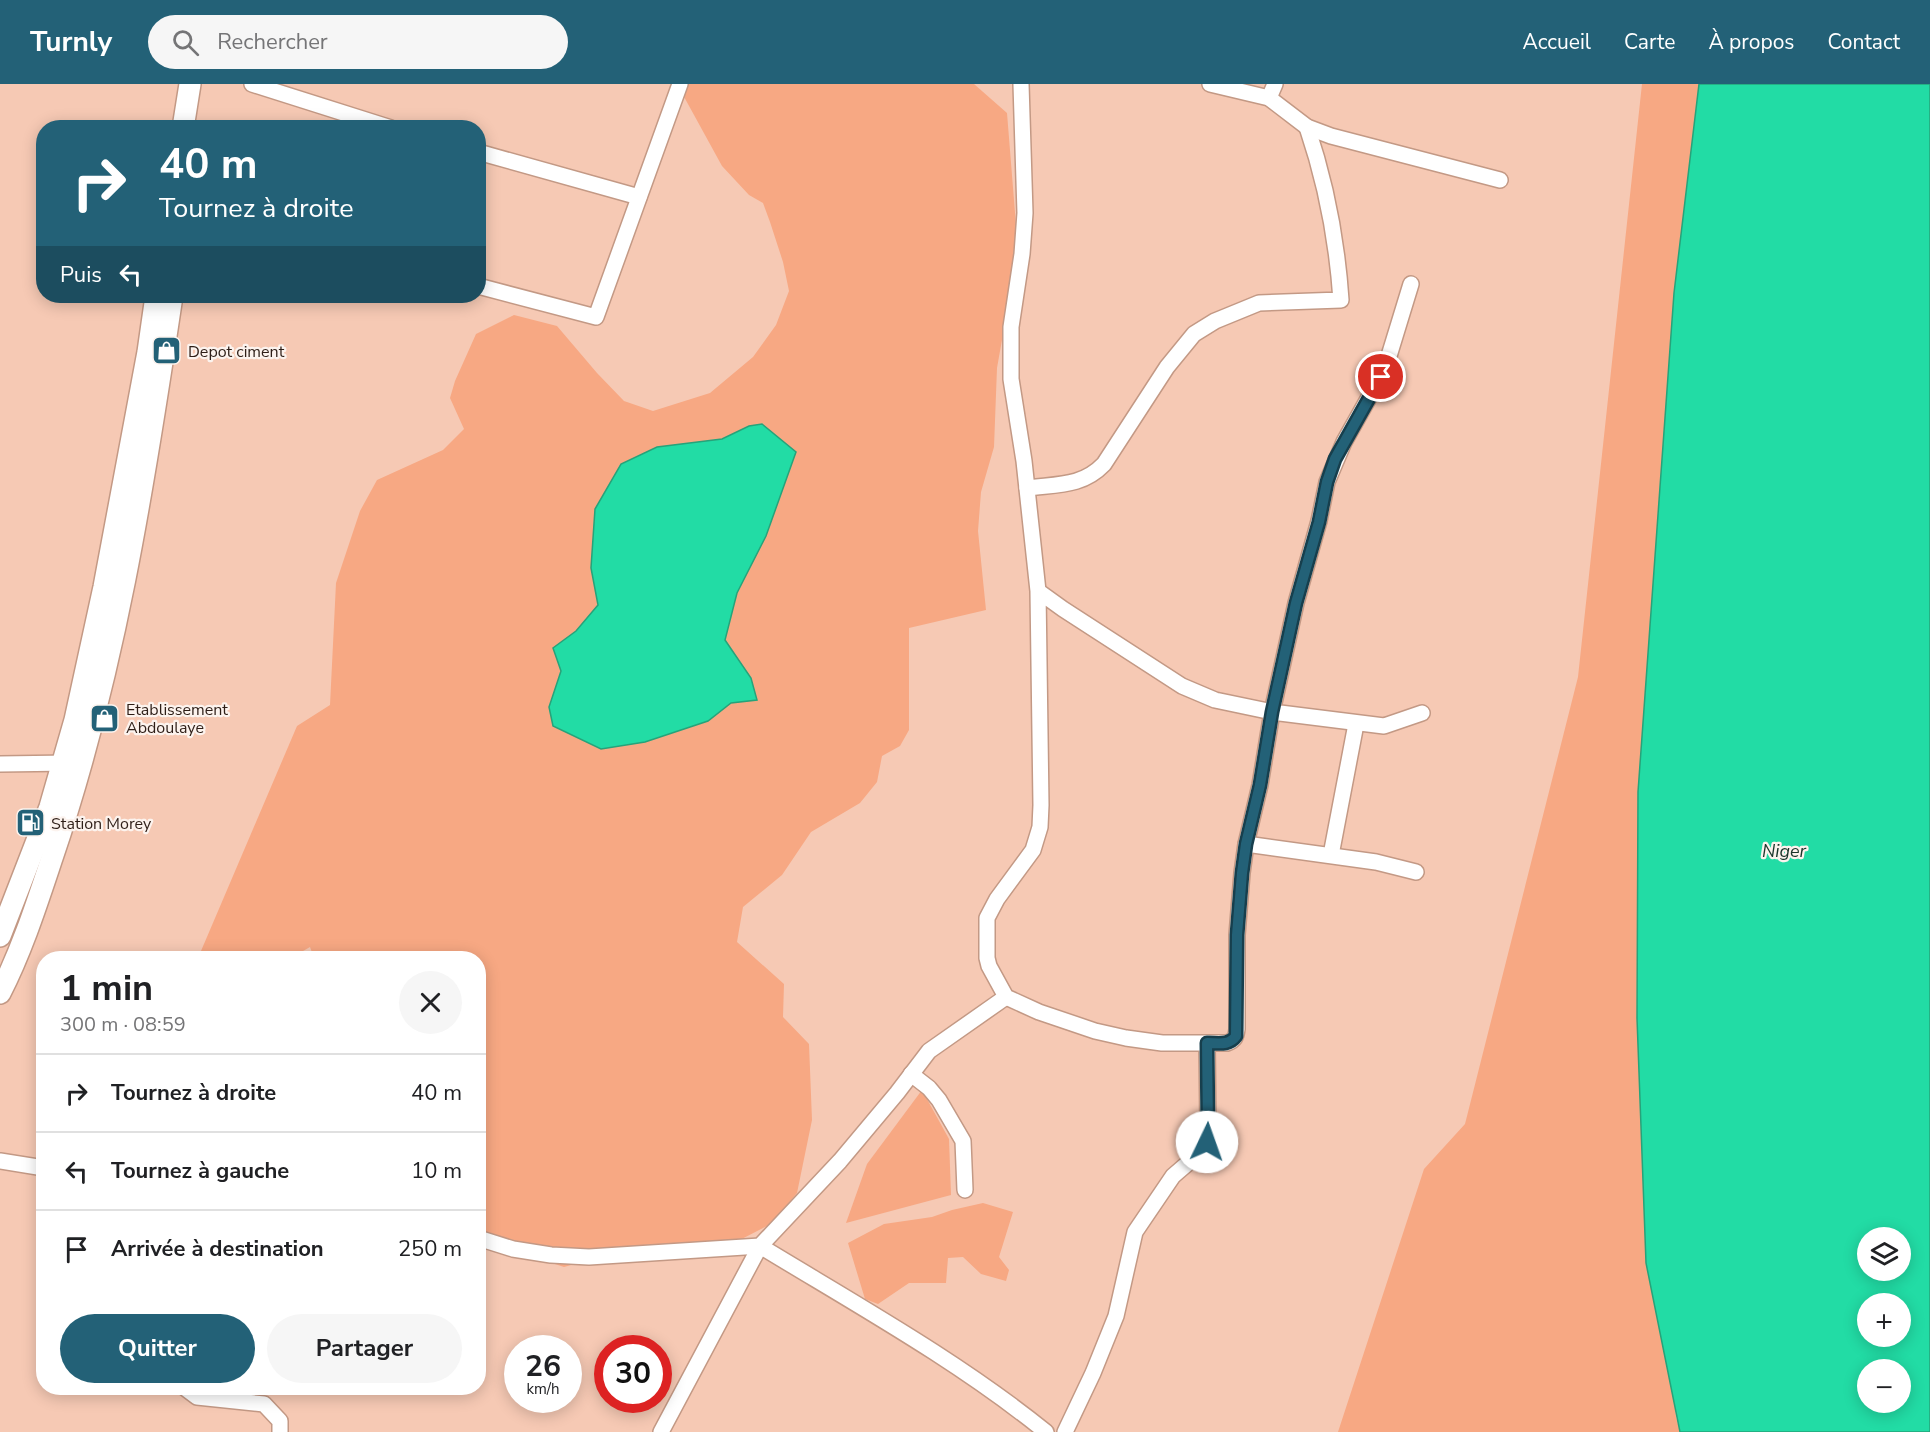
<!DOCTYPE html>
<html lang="fr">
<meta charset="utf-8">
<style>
:root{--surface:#fff;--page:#f6f6f6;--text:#202124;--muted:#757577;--line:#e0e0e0;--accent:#236177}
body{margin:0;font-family:"Nunito Sans",sans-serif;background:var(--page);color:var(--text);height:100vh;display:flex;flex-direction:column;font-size:22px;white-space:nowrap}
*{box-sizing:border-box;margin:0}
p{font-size:20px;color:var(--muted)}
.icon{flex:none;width:33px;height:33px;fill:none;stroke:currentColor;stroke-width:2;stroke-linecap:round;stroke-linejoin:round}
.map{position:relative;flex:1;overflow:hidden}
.details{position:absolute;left:36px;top:867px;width:450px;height:444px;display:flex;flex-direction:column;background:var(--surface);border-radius:24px;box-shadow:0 3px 15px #0003}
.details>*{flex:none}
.banner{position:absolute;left:36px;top:36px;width:450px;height:183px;border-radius:24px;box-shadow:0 3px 15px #0003;background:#236177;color:#fff;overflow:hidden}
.tools{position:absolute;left:1857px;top:1143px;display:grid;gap:12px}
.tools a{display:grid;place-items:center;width:54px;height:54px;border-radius:50%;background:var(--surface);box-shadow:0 3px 15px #0003;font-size:30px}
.speed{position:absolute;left:504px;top:1251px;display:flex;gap:12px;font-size:30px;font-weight:700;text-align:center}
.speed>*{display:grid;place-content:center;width:78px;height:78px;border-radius:50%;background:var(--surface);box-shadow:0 3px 15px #0003;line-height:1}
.speed small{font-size:15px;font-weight:400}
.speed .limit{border:9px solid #d22;background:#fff;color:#111}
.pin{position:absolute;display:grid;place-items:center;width:51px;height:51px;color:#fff;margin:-26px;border:3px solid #fff;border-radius:50%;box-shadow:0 2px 6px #0007}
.me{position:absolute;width:66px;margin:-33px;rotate:3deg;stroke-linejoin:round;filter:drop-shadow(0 0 4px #0008)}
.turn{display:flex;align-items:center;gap:21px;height:126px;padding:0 24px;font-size:27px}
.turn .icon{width:78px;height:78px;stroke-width:2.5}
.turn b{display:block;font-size:42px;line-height:51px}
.then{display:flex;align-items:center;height:57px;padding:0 24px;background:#0003;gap:12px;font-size:22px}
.round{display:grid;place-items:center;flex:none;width:63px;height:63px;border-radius:32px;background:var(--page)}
.summary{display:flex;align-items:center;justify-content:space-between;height:102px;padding:0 24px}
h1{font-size:36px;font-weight:700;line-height:45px}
.primary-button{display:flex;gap:12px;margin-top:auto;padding:12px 24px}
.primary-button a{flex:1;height:69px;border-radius:36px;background:var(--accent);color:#fff;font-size:24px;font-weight:700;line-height:69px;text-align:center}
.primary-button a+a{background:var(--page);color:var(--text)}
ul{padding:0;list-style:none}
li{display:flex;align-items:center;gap:18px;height:78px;padding:0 24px;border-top:2px solid var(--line)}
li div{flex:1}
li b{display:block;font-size:22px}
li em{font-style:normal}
header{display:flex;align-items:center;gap:36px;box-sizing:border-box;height:84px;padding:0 30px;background:var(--accent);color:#fff}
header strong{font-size:28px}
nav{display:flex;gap:33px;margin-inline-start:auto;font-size:21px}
.search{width:420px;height:54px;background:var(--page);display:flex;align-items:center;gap:15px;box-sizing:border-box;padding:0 21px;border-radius:33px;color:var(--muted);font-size:22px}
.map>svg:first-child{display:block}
</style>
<header>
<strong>Turnly</strong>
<div class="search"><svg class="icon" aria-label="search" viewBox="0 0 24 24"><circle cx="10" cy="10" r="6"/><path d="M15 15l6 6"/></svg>Rechercher</div>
<nav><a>Accueil</a><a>Carte</a><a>À propos</a><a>Contact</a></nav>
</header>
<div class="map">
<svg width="1930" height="1348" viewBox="0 0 1930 1348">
<rect width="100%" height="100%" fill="#f6c9b4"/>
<g fill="#f7a883">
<path d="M677 0H974L1007 29 1018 166 997 284 994 363 981 408 978 447 986 526 909 544V646L900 662 882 672 877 698 860 719 811 748 782 791 743 823 737 858 784 900 783 933 809 960 812 1036 797 1109 771 1140 732 1160 644 1161 564 1183 516 1167 479 1153 478 874H314L310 863 291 874H198L297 642 330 621 336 499 360 427 377 396 443 366 464 345 450 314 455 297 476 250 514 231 557 242 597 289 624 317 653 327 710 309 753 273 776 241 789 207 783 178 770 138 763 119 749 111 722 82Z"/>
<path d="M1642 0H1699L1674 209 1638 708 1637 934 1676 1333 1680 1348H1338L1424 1085 1465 1040 1578 593Z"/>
<path d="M922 1006 949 1055 951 1111 846 1139 867 1080Z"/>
<path d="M983 1119 1013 1128 999 1173 1009 1186 1006 1197 981 1190 963 1173 948 1174 946 1199H909L878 1220 865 1215 848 1159 884 1140 932 1133 952 1126Z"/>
</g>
<g fill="#22dca5" stroke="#26a37a" stroke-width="1.5" fill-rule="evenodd">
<path d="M1699 0H1930V1348H1680L1646 1179 1637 934 1638 708 1674 209ZM1868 1154H1900V1186H1868ZM1868 1220H1900V1252H1868ZM1868 1286H1900V1318H1868Z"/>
<path d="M762 340 796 368 766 452 737 509 725 556 751 594 757 616 731 619 708 637 645 658 601 665 553 642 549 623 561 587 553 564 576 547 598 521 591 484 595 425 621 380 657 363 722 355 749 342Z"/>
</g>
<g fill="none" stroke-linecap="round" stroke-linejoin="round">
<defs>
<g id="minor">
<path d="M252 0 391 44"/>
<path d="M1021 0 1025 129 1022 170 1011 243V295L1024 377 1038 507 1063 525 1182 602 1215 616 1272 628 1260 701 1246 760 1242 789 1237 851V945C1236 953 1235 956 1227 959H1162L1126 954 1095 947 1039 928 1006 913 989 882 987 874V834L997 815 1033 766 1040 743 1041 721 1038 507"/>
<path d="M1210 0 1269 14 1307 43 1331 52 1500 96"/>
<path d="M1269 14 1275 0"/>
<path d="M478 68 639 113"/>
<path d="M1411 200 1385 285 1344 358 1327 398 1319 437 1296 519 1272 628 1384 642 1422 629"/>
<path d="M478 202 596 233 680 0"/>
<path d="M1027 404C1057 400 1082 403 1104 380L1167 283 1194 250 1215 237 1259 219 1341 216C1337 157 1326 99 1307 43"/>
<path d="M0 680 70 679"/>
<path d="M1246 760 1376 778 1416 788"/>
<path d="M1331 771 1356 640"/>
<path d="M911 990 929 1004 939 1016 963 1057 965 1106"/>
<path d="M0 1077 44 1084"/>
<path d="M478 1154 513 1165 551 1171 589 1173 760 1162 840 1077 897 1009 929 967 1006 913"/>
<path d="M185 1304 197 1313 264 1320 280 1337V1348"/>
<path d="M661 1348 760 1162C857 1221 958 1277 1046 1348"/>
<path d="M1065 1348 1093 1289 1116 1232 1135 1148 1173 1092 1202 1067 1207 1058 1208 1046 1207 959"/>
</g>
<g id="secondary">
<path d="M183 44 190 0"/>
<path d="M0 852 50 723 75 636 104 503 148 268 156 212"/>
<path d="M0 909C22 866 37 819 52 774 114 592 144 401 172 212"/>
</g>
</defs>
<use href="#minor" stroke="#c39985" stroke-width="18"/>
<use href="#secondary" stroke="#c39985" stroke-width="24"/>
<use href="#minor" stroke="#fff" stroke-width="15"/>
<use href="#secondary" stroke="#fff" stroke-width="21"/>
</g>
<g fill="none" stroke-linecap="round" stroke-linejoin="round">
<defs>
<path id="route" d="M1207 1058 1208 1046 1207 959C1218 959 1229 962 1236 952L1237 851 1242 789 1246 760 1260 701 1272 628 1296 519 1319 438 1327 398 1335 375 1381 293"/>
</defs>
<use href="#route" stroke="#173f4d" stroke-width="15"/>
<use href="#route" stroke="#236177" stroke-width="10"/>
</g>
<defs>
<symbol id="shop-square" viewBox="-11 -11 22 22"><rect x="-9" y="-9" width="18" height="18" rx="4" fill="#236177" stroke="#fcf3ee"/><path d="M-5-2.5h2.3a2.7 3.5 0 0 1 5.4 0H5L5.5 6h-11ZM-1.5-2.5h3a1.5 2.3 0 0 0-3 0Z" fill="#fff"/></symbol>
<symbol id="fuel-square" viewBox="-11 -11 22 22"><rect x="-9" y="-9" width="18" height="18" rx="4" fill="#236177" stroke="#fcf3ee"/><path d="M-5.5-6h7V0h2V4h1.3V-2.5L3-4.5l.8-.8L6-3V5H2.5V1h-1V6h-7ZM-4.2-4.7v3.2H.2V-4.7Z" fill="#fff"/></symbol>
</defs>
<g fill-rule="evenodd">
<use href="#shop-square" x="150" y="250" width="33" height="33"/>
<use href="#shop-square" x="88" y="618" width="33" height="33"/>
<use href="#fuel-square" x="14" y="722" width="33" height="33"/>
</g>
<g text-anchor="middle" stroke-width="4.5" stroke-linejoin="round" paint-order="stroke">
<g font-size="16" fill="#2e1e17" stroke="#fcf3ee" text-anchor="start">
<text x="188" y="273">Depot ciment</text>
<text x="126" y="631">Etablissement<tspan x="126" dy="18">Abdoulaye</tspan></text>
<text x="51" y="745">Station Morey</text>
</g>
<g font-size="18" font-style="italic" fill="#1a342a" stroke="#fcf3ee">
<text x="1784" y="773">Niger</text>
</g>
</g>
</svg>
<div class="tools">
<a><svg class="icon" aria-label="layers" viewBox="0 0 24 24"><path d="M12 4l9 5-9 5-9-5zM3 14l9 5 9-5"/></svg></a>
<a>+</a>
<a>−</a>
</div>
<div class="speed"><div>26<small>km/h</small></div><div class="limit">30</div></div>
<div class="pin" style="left:1381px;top:293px;background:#d93025"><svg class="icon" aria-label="arrive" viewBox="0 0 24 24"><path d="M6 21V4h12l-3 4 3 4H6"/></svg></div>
<svg class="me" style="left:1207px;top:1058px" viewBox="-20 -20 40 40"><circle r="19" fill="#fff"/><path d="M0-13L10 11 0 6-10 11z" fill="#236177"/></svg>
<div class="banner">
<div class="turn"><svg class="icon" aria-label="right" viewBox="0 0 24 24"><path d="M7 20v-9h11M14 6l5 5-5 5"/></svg><div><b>40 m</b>Tournez à droite</div></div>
<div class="then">Puis<svg class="icon" aria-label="left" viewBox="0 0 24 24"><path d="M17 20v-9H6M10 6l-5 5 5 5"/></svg></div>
</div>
<section class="details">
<div class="summary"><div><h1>1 min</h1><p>300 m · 08:59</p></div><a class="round"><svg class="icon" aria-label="close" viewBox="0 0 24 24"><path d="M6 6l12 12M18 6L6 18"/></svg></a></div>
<ul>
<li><svg class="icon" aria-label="right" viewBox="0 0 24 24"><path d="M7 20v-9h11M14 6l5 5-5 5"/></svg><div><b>Tournez à droite</b></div><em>40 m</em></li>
<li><svg class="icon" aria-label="left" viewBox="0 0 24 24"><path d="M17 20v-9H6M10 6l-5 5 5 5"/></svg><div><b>Tournez à gauche</b></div><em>10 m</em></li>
<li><svg class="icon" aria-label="arrive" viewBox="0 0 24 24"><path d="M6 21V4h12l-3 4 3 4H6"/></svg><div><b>Arrivée à destination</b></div><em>250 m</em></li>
</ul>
<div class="primary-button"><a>Quitter</a><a>Partager</a></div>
</section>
</div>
